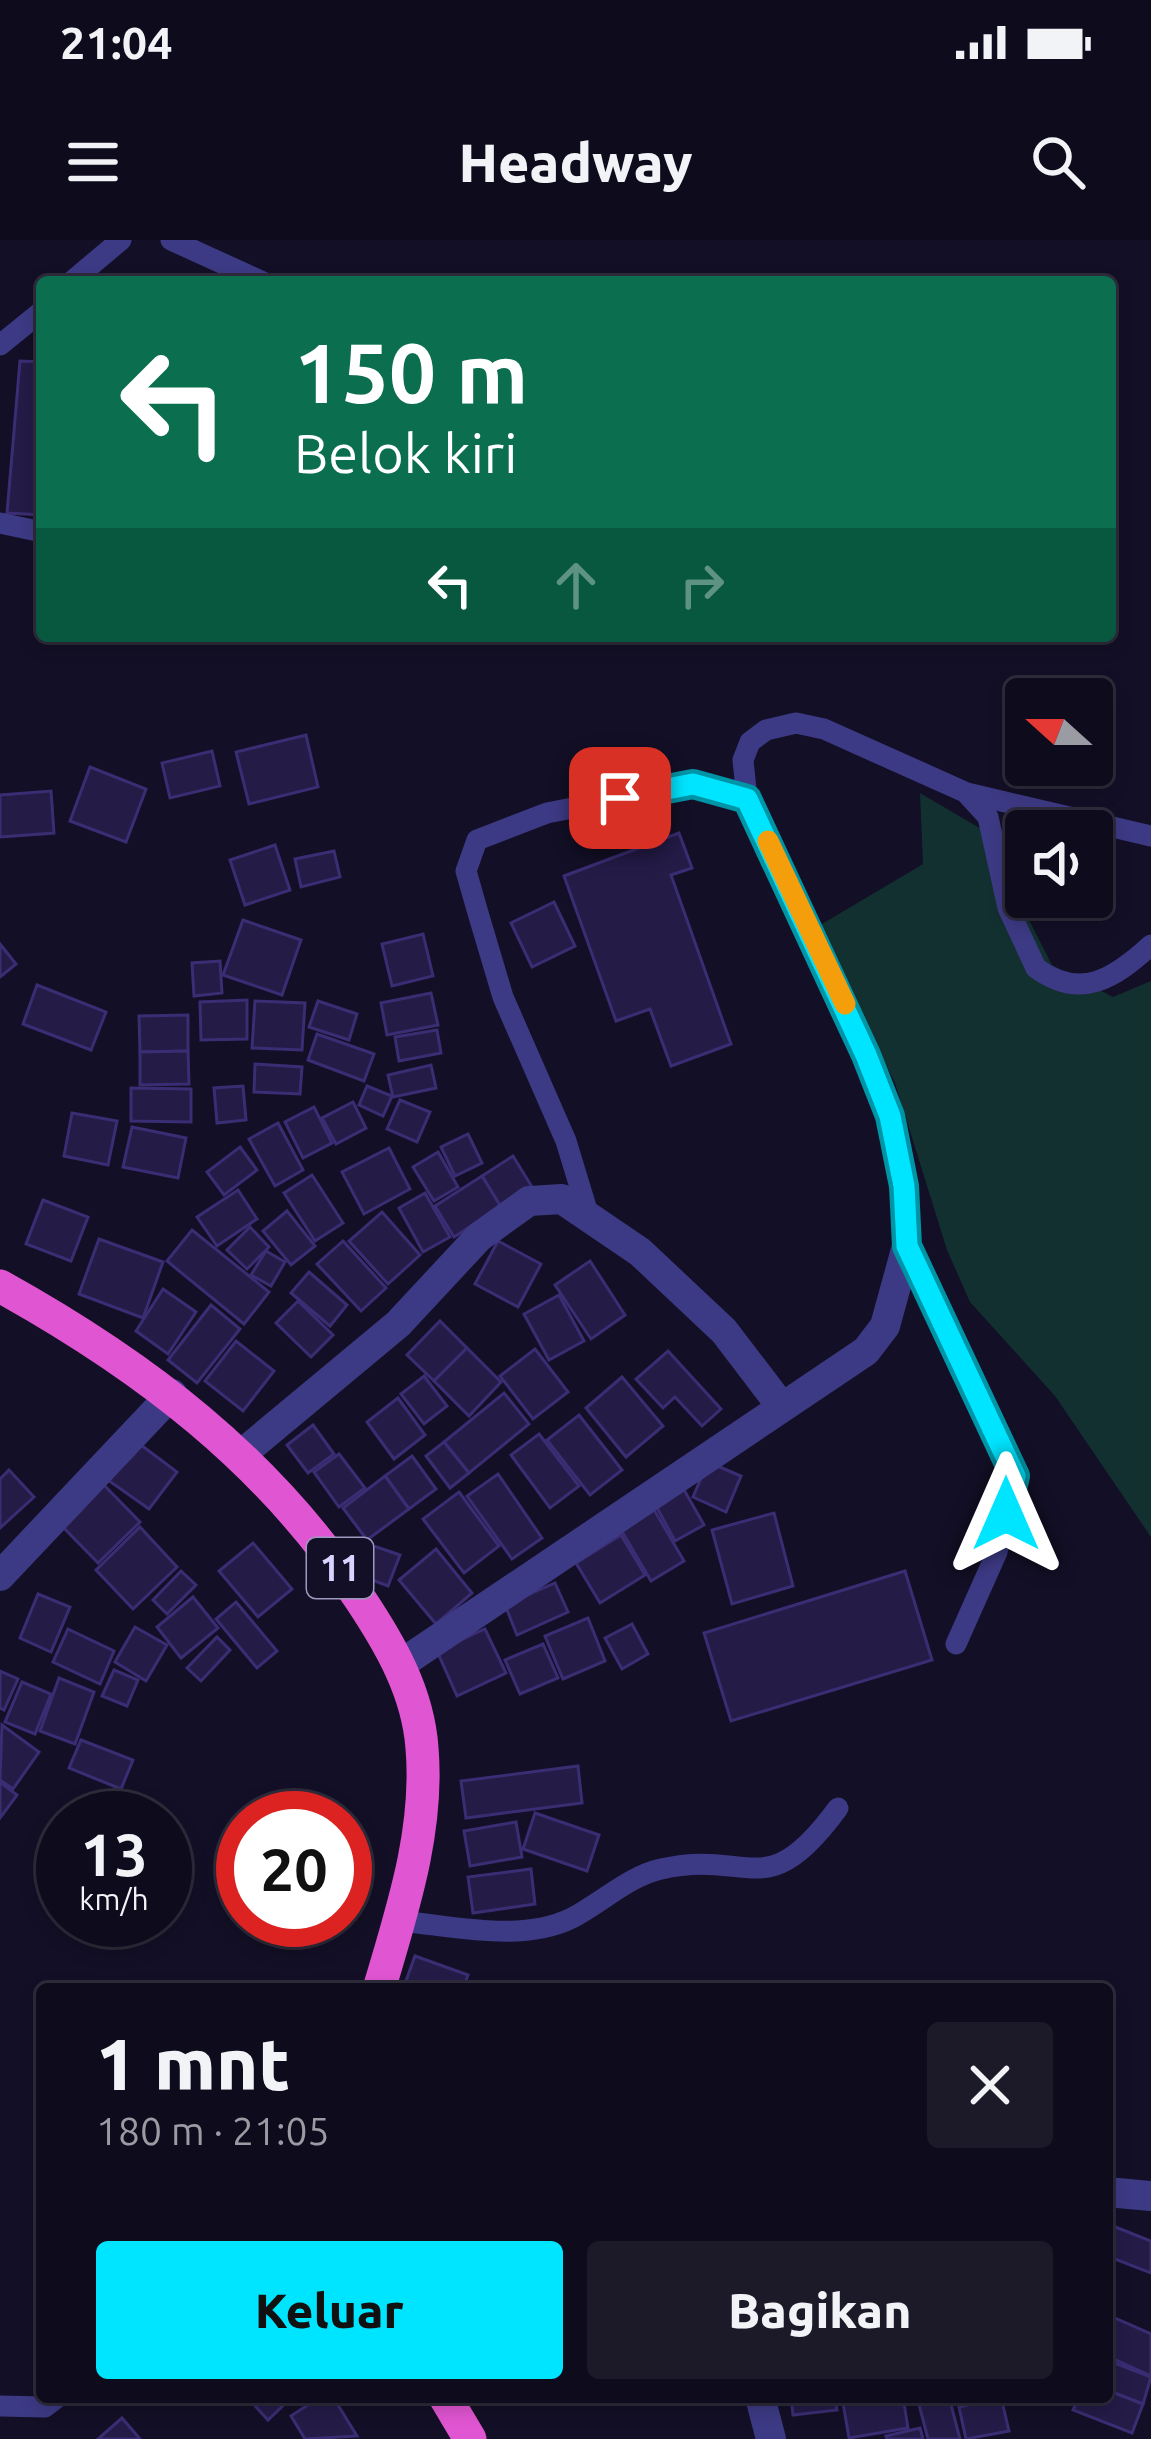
<!DOCTYPE html>
<html lang="id">
<meta charset="utf-8">
<style>
:root{--surface:#0e0b1c;--page:#1c1929;--text:#f1f3f6;--muted:#9b9ba3;--line:#2e2b3b;--accent:#00e5ff}
body{margin:0;font-family:Ubuntu,sans-serif;background:var(--page);color:var(--text);height:100vh;display:flex;flex-direction:column;font-size:45px;white-space:nowrap}
*{box-sizing:border-box;margin:0}
p{font-size:39px;color:var(--muted)}
.icon{flex:none;width:66px;height:66px;fill:none;stroke:currentColor;stroke-width:2;stroke-linecap:round;stroke-linejoin:round}
.map{position:relative;flex:1;overflow:hidden}
.details{position:absolute;left:36px;top:1743px;width:1077px;height:420px;display:flex;flex-direction:column;background:var(--surface);border-radius:12px;box-shadow:0 6px 18px #0003,0 0 0 3px var(--line)}
.details>*{flex:none}
.hud{position:absolute;left:36px;top:36px;width:1080px;height:366px;border-radius:12px;box-shadow:0 6px 18px #0003,0 0 0 3px var(--line);background:#0b6e4f;color:#fff;overflow:hidden}
.needle{width:78px;rotate:291deg}
.fabs{position:absolute;left:1005px;top:438px;display:grid;gap:24px}
.fabs a{display:grid;place-items:center;width:108px;height:108px;border-radius:12px;background:var(--surface);box-shadow:0 6px 18px #0003,0 0 0 3px var(--line);font-size:60px}
.speed{position:absolute;left:36px;top:1551px;display:flex;gap:24px;font-size:60px;font-weight:700;text-align:center}
.speed>*{display:grid;place-content:center;width:156px;height:156px;border-radius:50%;background:var(--surface);box-shadow:0 6px 18px #0003,0 0 0 3px var(--line);line-height:1}
.speed small{font-size:30px;font-weight:400}
.speed .limit{border:18px solid #d22;background:#fff;color:#111}
.pin{position:absolute;display:grid;place-items:center;width:102px;height:102px;color:#fff;margin:-51px;border-radius:24px;box-shadow:0 6px 18px #0006}
.me{position:absolute;width:132px;margin:-66px;rotate:0deg;stroke-linejoin:round;filter:drop-shadow(0 0 9px #0008)}
.turn{display:flex;align-items:center;gap:42px;height:252px;padding:0 60px;font-size:54px}
.turn .icon{width:156px;height:156px;stroke-width:2.5}
.turn b{display:block;font-size:84px;line-height:102px}
.lanes{display:flex;align-items:center;height:114px;padding:0 60px;background:#0003;justify-content:center;gap:60px;direction:ltr}
.lanes .off{opacity:.35}
.round{display:grid;place-items:center;flex:none;width:126px;height:126px;border-radius:12px;background:var(--page)}
.summary{display:flex;align-items:center;justify-content:space-between;height:204px;padding:0 60px}
h1{font-size:72px;font-weight:800;line-height:90px}
.cta{display:flex;gap:24px;margin-top:auto;padding:24px 60px}
.cta a{flex:1;height:138px;border-radius:12px;background:var(--accent);color:#111;font-size:48px;font-weight:800;line-height:138px;text-align:center}
.cta a+a{background:var(--page);color:var(--text)}
.status{display:flex;justify-content:space-between;align-items:center;height:84px;padding:0 60px;background:var(--surface);direction:ltr}
.status svg{height:33px;fill:currentColor}
header{display:flex;justify-content:space-between;align-items:center;height:156px;padding:0 60px;background:var(--surface);font-size:54px;font-weight:800}
.map>svg:first-child{display:block}
</style>
<div class="status"><b>21:04</b><svg viewBox="0 0 49 12"><path d="M0 12V9h3v3zM5 12V6h3v6zM10 12V3h3v9zM15 12V0h3v12zM26 1h20v11H26zM47 4h2v5h-2z"/></svg></div>
<header><svg class="icon" aria-label="menu" viewBox="0 0 24 24"><path d="M4 6h16M4 12h16M4 18h16"/></svg>Headway<svg class="icon" aria-label="search" viewBox="0 0 24 24"><circle cx="10" cy="10" r="6"/><path d="M15 15l6 6"/></svg></header>
<div class="map">
<svg width="1151" height="2199" viewBox="0 0 1151 2199">
<rect width="100%" height="100%" fill="#130f26"/>
<path fill="#12302f" d="M920 553 983 590 1052 725 1113 757 1151 741V1297L1055 1156 970 1062 947 1010 895 843 817 687 923 624Z"/>
<g fill="#241b47" stroke="#3b2d73" stroke-width="3">
<path d="M20 121 42 122V275L7 273Z"/>
<path d="M306 495 318 547 249 564 236 512Z"/>
<path d="M212 511 220 546 170 558 162 523Z"/>
<path d="M90 527 146 549 126 602 70 581Z"/>
<path d="M51 551 54 593 0 597V555Z"/>
<path d="M679 593 692 628 671 635 731 804 671 826 650 769 616 781 564 636Z"/>
<path d="M275 605 290 650 245 665 230 620Z"/>
<path d="M334 611 340 637 301 647 295 619Z"/>
<path d="M554 662 575 706 532 727 511 683Z"/>
<path d="M243 680 301 700 282 755 223 735Z"/>
<path d="M423 694 433 736 392 746 382 704Z"/>
<path d="M0 704 16 724 0 737Z"/>
<path d="M220 721 222 753 194 756 192 723Z"/>
<path d="M37 745 106 772 91 810 23 784Z"/>
<path d="M431 753 438 785 387 795 381 763Z"/>
<path d="M247 760V799L201 800 200 762Z"/>
<path d="M255 761 305 763 302 810 252 808Z"/>
<path d="M318 761 357 774 349 800 309 787Z"/>
<path d="M188 775V811L140 812 139 776Z"/>
<path d="M437 790 441 813 399 821 395 797Z"/>
<path d="M317 794 374 814 364 841 308 820Z"/>
<path d="M188 811 189 844 140 845V812Z"/>
<path d="M255 824 302 827 300 854 254 852Z"/>
<path d="M431 825 436 848 393 857 388 835Z"/>
<path d="M243 846 246 880 217 883 214 848Z"/>
<path d="M367 846 392 856 383 876 359 865Z"/>
<path d="M131 848 191 849V882L131 881Z"/>
<path d="M400 860 430 872 417 902 387 889Z"/>
<path d="M353 862 366 888 336 904 322 878Z"/>
<path d="M314 867 332 903 303 918 285 882Z"/>
<path d="M72 873 117 881 108 925 64 916Z"/>
<path d="M278 883 303 930 275 946 249 899Z"/>
<path d="M132 887 186 898 178 938 123 927Z"/>
<path d="M468 894 482 923 455 936 441 907Z"/>
<path d="M240 907 257 930 224 955 207 932Z"/>
<path d="M389 908 410 949 364 974 342 932Z"/>
<path d="M438 912 458 947 434 961 413 927Z"/>
<path d="M513 916 532 947 501 967 482 936Z"/>
<path d="M312 935 343 983 315 1001 284 953Z"/>
<path d="M482 936 501 967 454 997 435 966Z"/>
<path d="M238 950 257 979 217 1006 197 977Z"/>
<path d="M425 953 450 997 423 1012 399 968Z"/>
<path d="M43 960 88 977 71 1021 26 1004Z"/>
<path d="M287 971 315 1006 291 1025 263 991Z"/>
<path d="M382 972 420 1015 388 1044 349 1001Z"/>
<path d="M250 987 269 1007 247 1029 227 1010Z"/>
<path d="M192 990 269 1052 244 1084 167 1021Z"/>
<path d="M99 999 163 1022 143 1078 79 1054Z"/>
<path d="M343 1001 386 1048 361 1071 317 1024Z"/>
<path d="M498 1001 541 1024 518 1067 475 1044Z"/>
<path d="M266 1011 285 1022 271 1046 251 1035Z"/>
<path d="M590 1021 625 1075 591 1099 555 1045Z"/>
<path d="M309 1032 347 1065 330 1086 291 1053Z"/>
<path d="M163 1049 196 1072 168 1114 136 1091Z"/>
<path d="M559 1055 584 1101 549 1120 524 1074Z"/>
<path d="M298 1061 333 1095 311 1117 276 1083Z"/>
<path d="M211 1065 240 1089 197 1143 168 1120Z"/>
<path d="M440 1081 467 1108 434 1141 407 1115Z"/>
<path d="M236 1101 274 1131 243 1171 205 1141Z"/>
<path d="M467 1108 501 1142 469 1176 434 1141Z"/>
<path d="M535 1109 568 1152 533 1179 500 1136Z"/>
<path d="M668 1111 721 1169 702 1186 675 1157 663 1168 636 1139Z"/>
<path d="M424 1136 447 1166 424 1184 401 1154Z"/>
<path d="M622 1137 663 1186 626 1217 586 1168Z"/>
<path d="M504 1153 529 1184 469 1233 444 1202Z"/>
<path d="M398 1158 425 1195 394 1219 367 1182Z"/>
<path d="M579 1175 622 1230 590 1255 547 1200Z"/>
<path d="M313 1185 334 1214 308 1233 287 1205Z"/>
<path d="M539 1194 579 1246 550 1268 511 1215Z"/>
<path d="M133 1199 177 1232 149 1269 105 1238Z"/>
<path d="M444 1202 469 1233 450 1248 426 1216Z"/>
<path d="M339 1214 365 1248 339 1267 314 1232Z"/>
<path d="M412 1216 436 1249 409 1269 385 1236Z"/>
<path d="M708 1222 741 1236 726 1272 693 1257Z"/>
<path d="M9 1230 34 1257 0 1288V1239Z"/>
<path d="M498 1234 542 1298 512 1319 467 1256Z"/>
<path d="M385 1236 409 1269 367 1300 343 1268Z"/>
<path d="M100 1241 140 1282 98 1323 58 1282Z"/>
<path d="M683 1248 704 1285 675 1301 655 1264Z"/>
<path d="M459 1252 499 1306 464 1333 423 1279Z"/>
<path d="M653 1268 684 1321 651 1341 620 1288Z"/>
<path d="M774 1273 793 1346 732 1364 712 1290Z"/>
<path d="M140 1287 177 1327 133 1369 96 1330Z"/>
<path d="M621 1295 645 1335 600 1363 576 1323Z"/>
<path d="M253 1303 292 1349 258 1377 219 1331Z"/>
<path d="M365 1303 400 1315 388 1346 354 1333Z"/>
<path d="M436 1309 472 1353 436 1384 399 1340Z"/>
<path d="M181 1331 196 1345 167 1374 153 1360Z"/>
<path d="M905 1331 932 1420 731 1481 704 1393Z"/>
<path d="M555 1343 568 1372 517 1395 505 1365Z"/>
<path d="M38 1354 70 1367 51 1412 20 1398Z"/>
<path d="M193 1357 218 1388 181 1418 157 1387Z"/>
<path d="M236 1362 277 1411 257 1428 216 1379Z"/>
<path d="M588 1378 605 1421 563 1439 545 1396Z"/>
<path d="M632 1384 648 1414 622 1429 605 1398Z"/>
<path d="M135 1387 167 1405 146 1441 115 1422Z"/>
<path d="M68 1389 114 1411 100 1444 53 1422Z"/>
<path d="M485 1389 506 1433 457 1456 437 1411Z"/>
<path d="M217 1397 230 1410 201 1441 187 1428Z"/>
<path d="M543 1404 558 1438 520 1454 505 1420Z"/>
<path d="M114 1430 138 1440 127 1466 102 1456Z"/>
<path d="M0 1431 18 1439 4 1470 0 1468Z"/>
<path d="M59 1438 94 1452 75 1504 40 1491Z"/>
<path d="M22 1442 51 1454 35 1494 5 1482Z"/>
<path d="M2 1485 39 1512 13 1549 0 1540Z"/>
<path d="M81 1500 133 1520 121 1549 69 1528Z"/>
<path d="M578 1526 582 1563 466 1578 461 1541Z"/>
<path d="M0 1542 17 1555 0 1578Z"/>
<path d="M535 1573 599 1595 587 1631 523 1609Z"/>
<path d="M516 1582 522 1617 470 1626 464 1591Z"/>
<path d="M531 1629 535 1664 473 1673 468 1637Z"/>
<path d="M415 1716 468 1735 463 1749H403Z"/>
<path d="M1113 1986 1151 2001V2033L1107 2016Z"/>
<path d="M1115 2078 1151 2094V2136L1107 2116Z"/>
<path d="M1107 2120 1151 2137 1143 2164 1107 2150Z"/>
<path d="M1107 2150 1143 2164 1132 2193 1073 2170 1079 2157H1107Z"/>
<path d="M247 2157H292L268 2180Z"/>
<path d="M320 2157H333L357 2196 305 2199 291 2176Z"/>
<path d="M791 2157H835L837 2170 793 2175Z"/>
<path d="M842 2157H903L908 2188 849 2198Z"/>
<path d="M917 2157H949L960 2199H928Z"/>
<path d="M1001 2157 1009 2191 966 2199 959 2167Z"/>
<path d="M122 2178 140 2199H98Z"/>
<path d="M920 2188 923 2199H887L886 2196Z"/>
</g>
<g fill="none" stroke-linecap="round" stroke-linejoin="round">
<g stroke="#3d3a85" stroke-width="21">
<path d="M171 0 263 42"/>
<path d="M71 42 121 0"/>
<path d="M0 105 42 71"/>
<path d="M0 283 42 292"/>
<path d="M967 554 988 577 1008 668 1036 728C1081 761 1115 738 1151 705"/>
<path d="M590 980 566 901 503 757 478 673 466 631 477 600 547 573 693 544 747 559"/>
<path d="M956 1404 997 1312 1015 1236 907 1006 904 946 889 876 830 730 747 559 743 520 750 502 766 490 796 483 824 489 967 553 1151 596"/>
<path d="M399 1681C454 1686 521 1703 572 1678 601 1663 629 1636 661 1629 750 1608 765 1668 838 1568"/>
<path d="M0 2166 45 2167 58 2157"/>
</g>
<g stroke="#3d3a85" stroke-width="30">
<path d="M243 1213 398 1084 479 997 529 961 562 959 640 1012 724 1091 782 1167"/>
<path d="M0 1336 172 1154"/>
<path d="M401 1424 866 1111 885 1086 907 1006"/>
<path d="M1107 1952 1151 1956"/>
<path d="M760 2157 771 2199"/>
</g>
<g stroke="#e055d1" stroke-width="33">
<path d="M0 1046C144 1126 268 1220 360 1359 390 1404 418 1452 422 1508 429 1591 402 1671 379 1749"/>
<path d="M445 2157 470 2199"/>
</g>
</g>
<g fill="none" stroke-linecap="round" stroke-linejoin="round">
<defs>
<path id="route" d="M620 558 693 544 747 559 866 815 890 876 904 946 907 1006 1015 1236 1006 1274"/>
</defs>
<use href="#route" stroke="#0095a6" stroke-width="30"/>
<use href="#route" stroke="#00e5ff" stroke-width="21"/>
<path stroke="#f59e0b" stroke-width="21" d="M768 601 845 764"/>
</g>
<g text-anchor="middle" stroke-width="9" stroke-linejoin="round" paint-order="stroke">
<rect fill="#130f26" stroke="#9e99be" stroke-width="3" x="307" y="1298" width="66" height="60" rx="9"/>
<g font-size="36" font-weight="bold" fill="#d9d4ff">
<text x="340" y="1341">11</text>
</g>
</g>
</svg>
<div class="fabs">
<a><svg class="needle" viewBox="-14 -14 28 28"><path d="M0-13l5 13h-10z" fill="#e53935"/><path d="M0 13l5-13h-10z" fill="#9b9ba3"/></svg></a>
<a><svg class="icon" aria-label="sound" viewBox="0 0 24 24"><path d="M4 9h4l5-4v14l-5-4H4zM17 9q2 3 0 6"/></svg></a>
</div>
<div class="speed"><div>13<small>km/h</small></div><div class="limit">20</div></div>
<div class="pin" style="left:620px;top:558px;background:#d93025"><svg class="icon" aria-label="arrive" viewBox="0 0 24 24"><path d="M6 21V4h12l-3 4 3 4H6"/></svg></div>
<svg class="me" style="left:1006px;top:1274px" viewBox="-20 -20 40 40"><path d="M0-17L14 15 0 8-14 15z" fill="#00e5ff" stroke="#fff" stroke-width="4"/></svg>
<div class="hud">
<div class="turn"><svg class="icon" aria-label="left" viewBox="0 0 24 24"><path d="M17 20v-9H6M10 6l-5 5 5 5"/></svg><div><b>150 m</b>Belok kiri</div></div>
<div class="lanes"><svg class="icon" aria-label="left" viewBox="0 0 24 24"><path d="M17 20v-9H6M10 6l-5 5 5 5"/></svg><svg class="icon off" aria-label="ahead" viewBox="0 0 24 24"><path d="M12 20V5M6 11l6-6 6 6"/></svg><svg class="icon off" aria-label="right" viewBox="0 0 24 24"><path d="M7 20v-9h11M14 6l5 5-5 5"/></svg></div>
</div>
<section class="details">
<div class="summary"><div><h1>1 mnt</h1><p>180 m · 21:05</p></div><a class="round"><svg class="icon" aria-label="close" viewBox="0 0 24 24"><path d="M6 6l12 12M18 6L6 18"/></svg></a></div>
<div class="cta"><a>Keluar</a><a>Bagikan</a></div>
</section>
</div>
